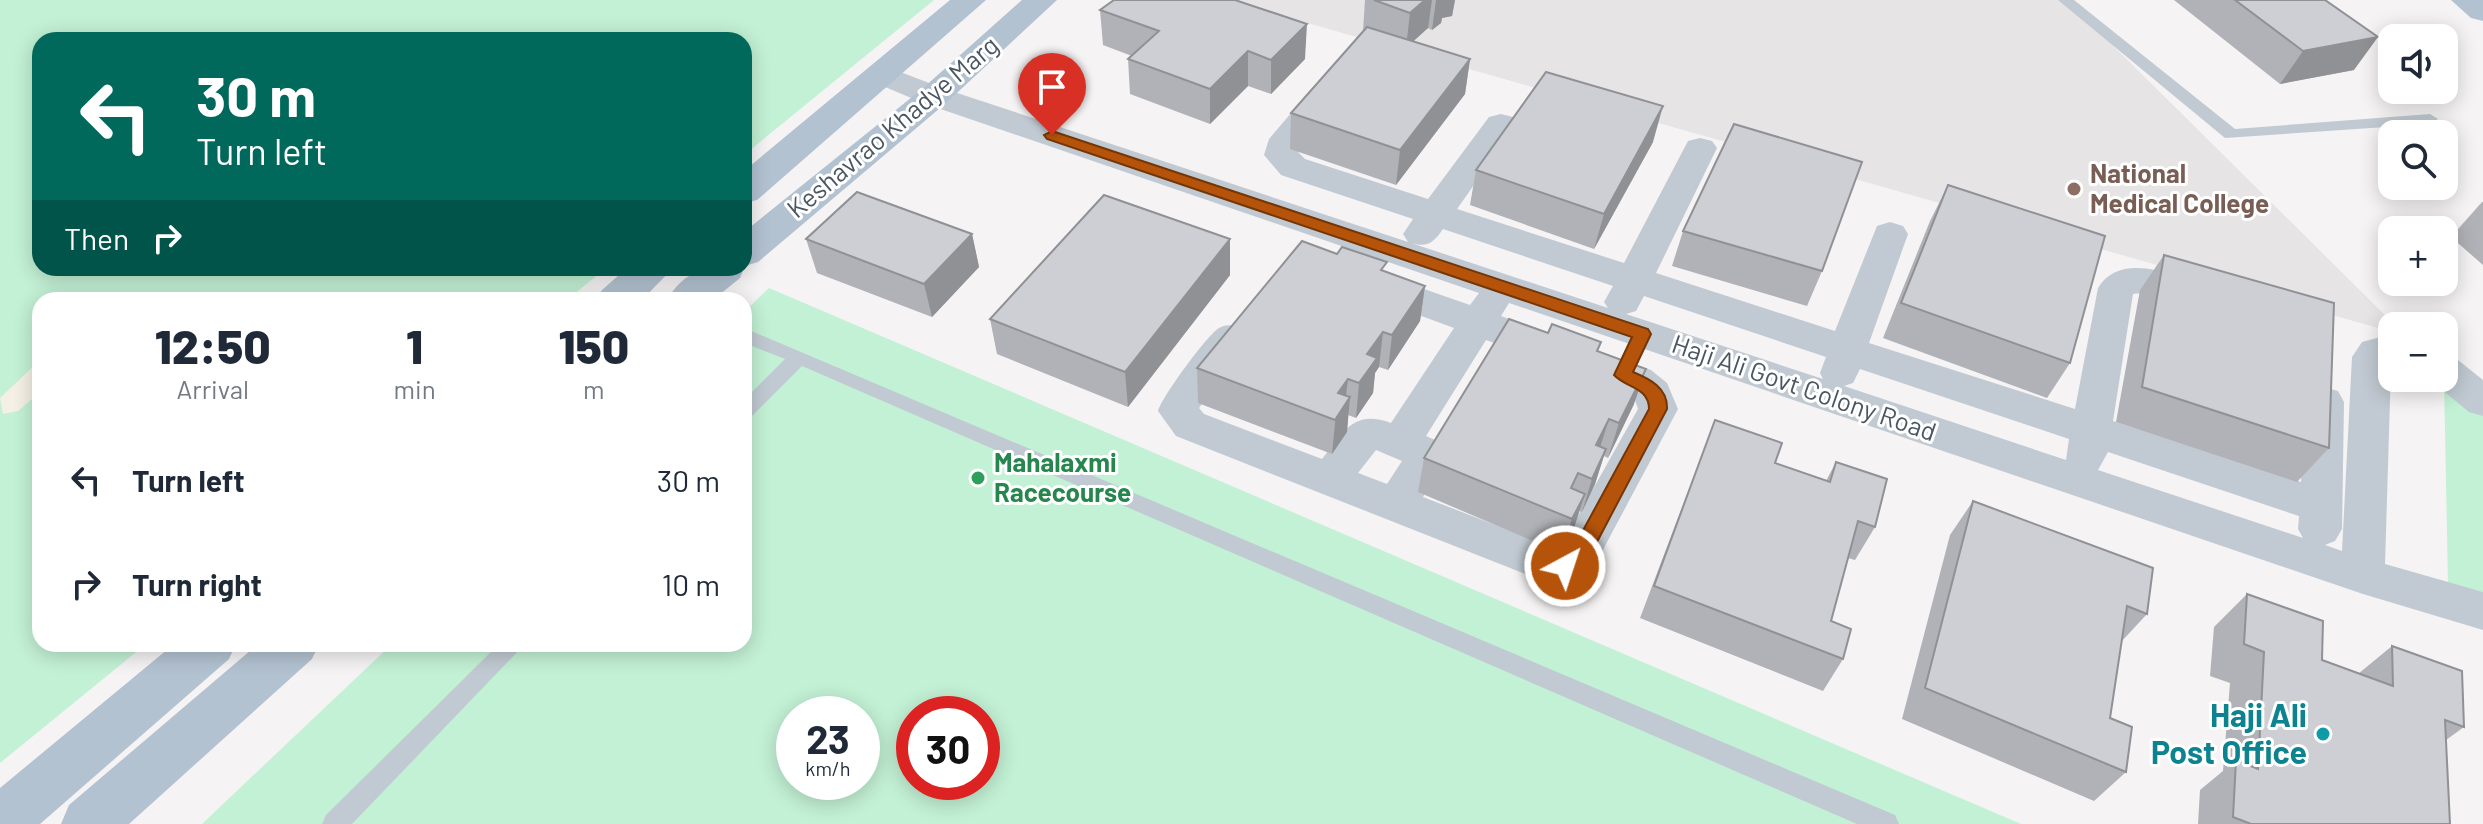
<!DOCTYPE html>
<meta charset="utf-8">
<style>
:root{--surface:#fff;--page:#f2f2f3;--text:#1f2937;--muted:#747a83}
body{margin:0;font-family:Barlow,sans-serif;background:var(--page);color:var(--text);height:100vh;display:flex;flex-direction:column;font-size:30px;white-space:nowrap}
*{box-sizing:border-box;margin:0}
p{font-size:26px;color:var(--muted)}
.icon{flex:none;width:44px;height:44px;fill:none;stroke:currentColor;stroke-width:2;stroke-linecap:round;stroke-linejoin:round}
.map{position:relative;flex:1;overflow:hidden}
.drawer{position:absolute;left:32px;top:292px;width:720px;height:360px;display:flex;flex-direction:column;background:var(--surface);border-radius:24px;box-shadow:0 4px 20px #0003}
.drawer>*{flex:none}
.banner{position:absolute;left:32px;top:32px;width:720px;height:244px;border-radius:24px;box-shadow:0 4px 20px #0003;background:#00695c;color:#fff;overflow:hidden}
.tools{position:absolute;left:2378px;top:24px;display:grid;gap:16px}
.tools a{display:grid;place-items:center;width:80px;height:80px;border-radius:16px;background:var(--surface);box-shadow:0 4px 20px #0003;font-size:40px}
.speed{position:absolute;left:776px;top:696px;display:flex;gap:16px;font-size:40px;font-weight:700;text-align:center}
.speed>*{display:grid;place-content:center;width:104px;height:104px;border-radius:50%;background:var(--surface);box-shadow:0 4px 20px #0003;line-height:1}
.speed small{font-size:20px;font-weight:400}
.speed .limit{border:12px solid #d22;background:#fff;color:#111}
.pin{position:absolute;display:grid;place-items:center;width:68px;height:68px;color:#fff;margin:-82px -34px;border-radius:50% 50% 50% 0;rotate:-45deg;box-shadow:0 0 8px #0007}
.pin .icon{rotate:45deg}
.me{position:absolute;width:88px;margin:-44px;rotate:40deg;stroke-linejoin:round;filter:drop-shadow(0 0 6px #0008)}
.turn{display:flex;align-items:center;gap:28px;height:168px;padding:0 32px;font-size:36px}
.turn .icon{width:104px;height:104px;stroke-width:2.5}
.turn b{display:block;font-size:56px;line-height:68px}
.then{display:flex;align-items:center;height:76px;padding:0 32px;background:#0003;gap:16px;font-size:30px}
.eta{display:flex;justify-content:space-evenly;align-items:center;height:136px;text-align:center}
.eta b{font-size:48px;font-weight:800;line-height:56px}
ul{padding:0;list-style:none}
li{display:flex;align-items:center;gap:24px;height:104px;padding:0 32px}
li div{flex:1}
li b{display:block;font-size:30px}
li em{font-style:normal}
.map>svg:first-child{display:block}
</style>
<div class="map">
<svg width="2483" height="824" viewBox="0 0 2483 824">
<rect width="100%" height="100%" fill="#f5f3f3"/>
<path fill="#e6e4e5" d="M1227 0H2067L2396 326H2392V332Z"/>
<g fill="#c3f1d5" fill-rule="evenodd">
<path d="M0 0H934L744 155V40H40V268H606L567 300H40V644H146L0 763Z"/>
<path d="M769 288 2021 824H202L392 644H744V312ZM794 714H862V782H794ZM914 714H982V782H914Z"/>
<path d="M2444 379 2483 412V592L2448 583Z"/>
</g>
<path fill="#f5f0e5" d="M40 360V392L18 411 3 414 0 398Z"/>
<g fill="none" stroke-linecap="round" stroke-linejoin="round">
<g fill="#c1cad2" fill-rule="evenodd">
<path d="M2058 0H2074L2235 129 2430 114 2438 119 2430 124 2225 138Z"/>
<path d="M744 328 1895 815 1899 824H1857L802 366 751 417 744 420V400L785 359 744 343Z"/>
<path d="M499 644H525L352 824H322L326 815Z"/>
</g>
<g fill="#c1cad2" fill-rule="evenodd">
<path d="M882 65 945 89 1408 242 1403 234 1413 219 1281 175 1264 155 1269 139 1315 85H1337L1342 92 1298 147V152L1305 159 1428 199 1489 117 1501 114 1513 117 1517 124 1457 209 1624 263 1688 141 1700 138 1712 141 1717 148 1656 273 1835 331 1877 226 1890 222 1903 226 1908 234 1869 343 2075 409 2098 288C2121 249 2179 277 2211 288L2217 297 2211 306C2184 314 2161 290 2133 294L2113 421 2301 482 2304 402 2310 391 2324 387 2338 391 2344 402 2342 529 2335 541 2325 545 2342 551 2352 357 2362 342 2392 334 2385 564 2483 592V630L2363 594 1509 303 1501 316 1651 370 1667 383 1678 409 1590 574 1554 584 1538 579 1176 436 1158 411C1162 397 1207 335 1219 328 1228 323 1236 326 1244 328L1250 338 1199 408 1204 414 1322 459C1344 432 1353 409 1391 423L1454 328 1359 293 1354 284 1359 275 1372 271 1470 305 1479 293 923 103 871 81 866 74 871 67ZM1443 229 1613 286 1604 302 1608 308 1411 243C1428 248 1434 242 1443 229ZM1644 296 1826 357 1820 373 1823 379 1626 314 1636 311ZM1486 340 1623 390 1635 400 1638 409 1561 546 1555 548 1423 497 1445 461 1435 440 1426 436ZM1860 369 2069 439 2066 460 1844 386 1853 383ZM1376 450 1402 461 1387 484 1358 473ZM2108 452 2299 516 2298 529 2303 538 2098 470Z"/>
<path d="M2444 356 2458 360 2483 380V416L2469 412 2430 380 2444 378Z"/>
</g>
<g fill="#b3c2d1" fill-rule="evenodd">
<path d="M950 0H986L757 200 744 203V171Z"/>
<path d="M1022 0H1057L946 103 758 262 745 266 740 278 713 300H667C687 266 709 268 744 268V232L922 89Z"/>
<path d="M2451 0H2483V21L2471 18Z"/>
<path d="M627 268H673L642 300H596L602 290Z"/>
<path d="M174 644H236L229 659 40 824H0V788Z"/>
<path d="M258 644H319L312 659 129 824H61L69 805Z"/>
</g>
</g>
<g fill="#b0b2b7">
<path d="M1365 0H1455L1452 16 1442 18 1441 23 1432 30 1428 28 1413 41 1470 59 1465 94 1396 185 1290 149 1291 113 1363 31Z"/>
<path d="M2174 0H2325L2354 70 2280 84Z"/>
<path d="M1100 10 1305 59 1271 94 1248 86 1210 124 1130 94 1128 59 1132 56 1103 45Z"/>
<path d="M1653 142 1594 249 1470 205 1476 170Z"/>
<path d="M1948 185 2070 363 2047 398 1883 338 1930 221Z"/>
<path d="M2482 202H2483V265L2451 237Z"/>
<path d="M1683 231 1822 271 1807 306 1672 266Z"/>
<path d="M972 234 979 267 932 317 817 273 806 239Z"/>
<path d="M2164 255 2329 448 2297 482 2116 422 2140 290Z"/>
<path d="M1386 272 1425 286 1420 321 1388 370 1379 367 1375 373 1373 393 1356 418 1348 415 1347 432 1332 454 1198 403 1197 368Z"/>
<path d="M1230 275 1128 407 997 354 990 319Z"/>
<path d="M1598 352 1634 404 1608 458 1604 456 1595 484 1582 512 1579 511 1574 528 1561 553 1418 492 1424 458Z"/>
<path d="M1715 420 1775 463 1826 481 1836 462 1875 527 1855 560 1848 558 1831 621 1843 659 1823 691 1640 618Z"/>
<path d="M1973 501 2147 614 2121 642 2110 718 2126 772 2094 801 1902 719 1950 535Z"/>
<path d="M2247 594 2322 660 2358 674 2392 646 2464 727 2446 740 2450 824H2198L2200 790 2223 771 2230 683 2210 676 2214 627Z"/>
</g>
<g fill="#909195">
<path d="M1425 0H1432L1428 28 1406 48 1410 13Z"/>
<path d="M1436 0H1455L1452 16 1442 18 1441 23 1432 30Z"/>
<path d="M1307 24 1305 59 1271 94V60Z"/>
<path d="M2378 37 2354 70 2280 84 2303 51Z"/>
<path d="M1248 51V86L1210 124V89Z"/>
<path d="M1470 59 1465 94 1396 185 1400 150Z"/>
<path d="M1663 106 1653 142 1594 249 1604 214Z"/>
<path d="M972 234 979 267 932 317 924 284Z"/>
<path d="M1230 239V275L1128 407 1125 372Z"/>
<path d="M1425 286 1420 321 1388 370 1392 335Z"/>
<path d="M1383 332 1379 367 1375 373 1373 393 1356 418 1359 383 1367 354Z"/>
<path d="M1646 369 1634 404 1608 458 1619 423Z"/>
<path d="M1348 379 1345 404 1350 397 1347 432 1332 454 1338 393Z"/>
<path d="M1609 419 1598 454 1586 480 1596 445Z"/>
<path d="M1606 449 1595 484 1582 512 1592 479Z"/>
<path d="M1585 494 1574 528 1561 553 1572 519Z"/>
</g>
<g fill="#cdcfd5" stroke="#909195" stroke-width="2">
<path d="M1114 0H1235L1307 24 1271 60 1248 51 1210 89 1128 59 1159 31 1100 10Z"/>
<path d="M1374 0H1425L1410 13Z"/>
<path d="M2235 0H2325L2378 37 2303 51Z"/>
<path d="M1367 27 1470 59 1400 150 1291 113Z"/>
<path d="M1546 72 1663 106 1604 214 1476 170Z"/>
<path d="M1734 124 1862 162 1822 271 1683 231Z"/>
<path d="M1948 185 2105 236 2070 363 1901 303Z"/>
<path d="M857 192 972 234 924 284 806 239Z"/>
<path d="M1104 195 1230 239 1125 372 990 319Z"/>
<path d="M1302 241 1337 254 1342 247 1387 262 1381 270 1425 286 1392 335 1383 332 1367 354 1377 358 1359 383 1348 379 1338 393 1350 397 1335 420 1197 368Z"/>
<path d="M2164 255 2334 303 2329 448 2142 387Z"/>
<path d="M1509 319 1548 333 1552 324 1601 342 1597 351 1646 369 1619 423 1609 419 1596 445 1606 449 1592 479 1578 473 1571 488 1585 494 1572 519 1424 458Z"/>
<path d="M1715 420 1782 443 1775 463 1830 482 1836 462 1887 479 1875 527 1858 521 1831 621 1851 629 1843 659 1654 586Z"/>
<path d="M1973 501 2153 568 2147 614 2127 606 2110 718 2132 727 2126 772 1925 688Z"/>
<path d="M2247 594 2323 621 2322 660 2393 686 2392 646 2462 671 2464 727 2445 720 2450 824H2251L2233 817 2236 760 2258 769 2264 652 2244 644Z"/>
</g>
<path fill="#b45309" stroke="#753606" stroke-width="2" d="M1052 131 1648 329 1651 334 1633 372C1650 379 1668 388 1667 409L1588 559 1565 574 1555 566 1574 547 1649 409C1649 387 1626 388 1614 375L1632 337 1047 139 1044 135Z"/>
<circle fill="#8d6e63" stroke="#fff" stroke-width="3" cx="2074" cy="189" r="8"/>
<circle fill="#2e9e5b" stroke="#fff" stroke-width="3" cx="978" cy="478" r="8"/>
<circle fill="#0f9aa8" stroke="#fff" stroke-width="3" cx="2323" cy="734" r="8"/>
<g text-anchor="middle" stroke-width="6" stroke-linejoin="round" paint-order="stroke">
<g font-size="26" fill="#4a5661" stroke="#fff">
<text transform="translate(893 127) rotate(-40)" y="9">Keshavrao Khadye Marg</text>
<text transform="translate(1804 388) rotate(19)" y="9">Haji Ali Govt Colony Road</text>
</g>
<g font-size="26" font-weight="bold" fill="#785e54" stroke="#fff" text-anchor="start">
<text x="2090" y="183">National<tspan x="2090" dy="30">Medical College</tspan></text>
</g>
<g font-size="26" font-weight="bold" fill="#27864d" stroke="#fff" text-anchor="start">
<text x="994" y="472">Mahalaxmi<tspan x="994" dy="30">Racecourse</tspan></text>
</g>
<g font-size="32" font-weight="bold" fill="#0d838f" stroke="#fff" text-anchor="end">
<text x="2307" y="727">Haji Ali<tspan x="2307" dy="37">Post Office</tspan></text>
</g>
</g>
</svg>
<div class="tools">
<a><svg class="icon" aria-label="sound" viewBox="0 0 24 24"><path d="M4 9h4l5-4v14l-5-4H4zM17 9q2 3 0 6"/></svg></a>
<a><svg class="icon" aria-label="search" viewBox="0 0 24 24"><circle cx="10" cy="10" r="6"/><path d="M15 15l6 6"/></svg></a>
<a>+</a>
<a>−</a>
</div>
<div class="speed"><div>23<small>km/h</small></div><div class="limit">30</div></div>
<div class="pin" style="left:1052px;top:135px;background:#d93025"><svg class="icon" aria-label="arrive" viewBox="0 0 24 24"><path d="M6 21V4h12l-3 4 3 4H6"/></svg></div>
<svg class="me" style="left:1565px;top:566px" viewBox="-20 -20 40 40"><circle r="17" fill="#b45309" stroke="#fff" stroke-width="3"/><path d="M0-11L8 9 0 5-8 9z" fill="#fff"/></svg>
<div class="banner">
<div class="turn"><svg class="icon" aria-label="left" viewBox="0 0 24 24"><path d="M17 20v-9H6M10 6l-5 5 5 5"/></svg><div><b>30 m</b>Turn left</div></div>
<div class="then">Then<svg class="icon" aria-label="right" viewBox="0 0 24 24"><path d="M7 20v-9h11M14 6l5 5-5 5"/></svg></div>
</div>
<section class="drawer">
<div class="eta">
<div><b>12:50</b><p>Arrival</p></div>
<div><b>1</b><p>min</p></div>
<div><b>150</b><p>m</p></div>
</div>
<ul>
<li><svg class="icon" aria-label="left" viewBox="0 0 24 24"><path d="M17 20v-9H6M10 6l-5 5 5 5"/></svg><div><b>Turn left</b></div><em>30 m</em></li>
<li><svg class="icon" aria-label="right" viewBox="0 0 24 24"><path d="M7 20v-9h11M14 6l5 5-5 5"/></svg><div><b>Turn right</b></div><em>10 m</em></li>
</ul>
</section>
</div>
